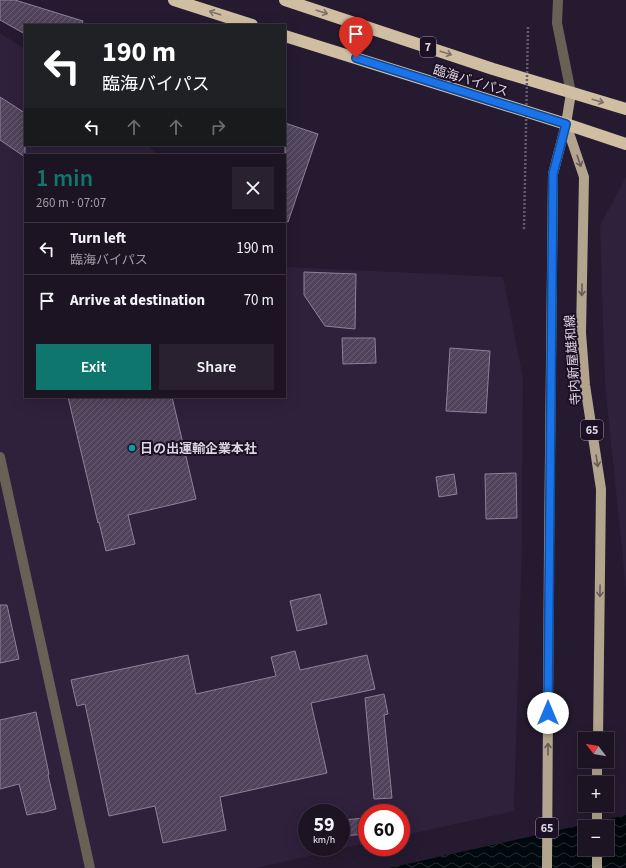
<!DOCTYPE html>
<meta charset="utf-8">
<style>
:root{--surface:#1c1423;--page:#292130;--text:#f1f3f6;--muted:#a09ea6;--line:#3a3341;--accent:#0f766e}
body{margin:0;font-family:"Source Sans 3","Noto Sans JP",sans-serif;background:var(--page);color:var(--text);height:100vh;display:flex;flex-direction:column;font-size:15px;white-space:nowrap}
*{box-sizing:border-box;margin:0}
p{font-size:13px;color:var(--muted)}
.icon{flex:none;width:22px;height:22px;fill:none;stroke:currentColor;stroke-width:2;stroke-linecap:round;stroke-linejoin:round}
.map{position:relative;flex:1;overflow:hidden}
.sheet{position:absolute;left:24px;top:154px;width:262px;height:244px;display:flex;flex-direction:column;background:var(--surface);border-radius:0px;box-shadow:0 4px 16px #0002,0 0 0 1px var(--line)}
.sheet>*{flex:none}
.guide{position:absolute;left:24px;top:24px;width:262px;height:122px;border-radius:0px;box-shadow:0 4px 16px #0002,0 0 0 1px var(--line);background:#202124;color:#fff;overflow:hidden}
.needle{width:26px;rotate:301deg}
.buttons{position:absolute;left:578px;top:732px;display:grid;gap:8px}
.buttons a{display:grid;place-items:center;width:36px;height:36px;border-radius:0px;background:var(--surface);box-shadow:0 4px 16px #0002,0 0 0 1px var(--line);font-size:20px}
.speed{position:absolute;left:298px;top:804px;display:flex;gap:8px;font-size:20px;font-weight:700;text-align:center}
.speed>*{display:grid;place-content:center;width:52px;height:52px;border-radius:50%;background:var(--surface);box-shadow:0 4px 16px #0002,0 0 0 1px var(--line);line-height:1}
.speed small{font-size:10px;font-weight:400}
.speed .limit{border:6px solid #d22;background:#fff;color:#111}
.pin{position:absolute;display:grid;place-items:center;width:34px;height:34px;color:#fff;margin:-41px -17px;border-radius:50% 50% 50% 0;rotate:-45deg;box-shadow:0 0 4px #0007}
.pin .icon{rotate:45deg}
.me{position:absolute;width:44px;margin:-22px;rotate:0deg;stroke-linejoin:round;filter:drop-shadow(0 0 3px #0008)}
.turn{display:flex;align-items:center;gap:14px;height:84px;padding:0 12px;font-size:18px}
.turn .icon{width:52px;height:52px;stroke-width:2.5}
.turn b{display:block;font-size:28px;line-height:34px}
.lanes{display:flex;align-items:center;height:38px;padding:0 12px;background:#0003;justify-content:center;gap:20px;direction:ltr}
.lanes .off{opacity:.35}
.round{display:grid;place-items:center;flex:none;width:42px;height:42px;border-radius:0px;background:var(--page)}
.overview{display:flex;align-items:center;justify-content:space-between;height:68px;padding:0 12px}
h1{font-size:24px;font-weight:600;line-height:30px;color:var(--accent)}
.button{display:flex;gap:8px;margin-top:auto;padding:8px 12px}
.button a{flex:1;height:46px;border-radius:0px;background:var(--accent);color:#fff;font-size:16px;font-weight:600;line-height:46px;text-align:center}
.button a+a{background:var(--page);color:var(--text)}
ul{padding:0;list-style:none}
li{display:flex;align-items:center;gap:12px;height:52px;padding:0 12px;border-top:1px solid var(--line)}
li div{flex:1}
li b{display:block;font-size:15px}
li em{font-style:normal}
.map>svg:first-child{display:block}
</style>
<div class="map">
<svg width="626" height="868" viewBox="0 0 626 868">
<defs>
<pattern id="water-waves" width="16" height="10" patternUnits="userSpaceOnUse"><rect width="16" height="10" fill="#00090d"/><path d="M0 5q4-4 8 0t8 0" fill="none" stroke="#252c30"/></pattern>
<pattern id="building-hatch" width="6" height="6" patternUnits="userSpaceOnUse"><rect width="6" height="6" fill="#50435b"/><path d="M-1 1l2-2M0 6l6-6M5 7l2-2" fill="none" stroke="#695d72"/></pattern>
</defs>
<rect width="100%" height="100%" fill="#251a2f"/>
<g fill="#2f203c" fill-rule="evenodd">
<path d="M0 33 25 49V145H147L159 155H25V397H285V267L503 277 523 378 522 541 514 811 401 836V813H367V843L256 868H0ZM307 813H341V847H307Z"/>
<path d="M626 177V589L605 384 600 226Z"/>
</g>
<path fill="url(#water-waves)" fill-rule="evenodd" d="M626 815V868H389ZM585 827H607V849H585Z"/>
<g fill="url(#building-hatch)" stroke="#8e809b">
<path d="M0 0H15L83 21 82 25H25V34L0 20Z"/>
<path d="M0 97 25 113V157L0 140Z"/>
<path d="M285 123 318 134 288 222 285 221Z"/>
<path d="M304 272 356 274 355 329 325 326 304 295Z"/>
<path d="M342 338H375L376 363 343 364Z"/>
<path d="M450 348 490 351 486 413 446 411Z"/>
<path d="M68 397H172L196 499 128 515 135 544 106 551 99 522 98 523Z"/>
<path d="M516 473 517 518 486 519 485 474Z"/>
<path d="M454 474 457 494 439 497 436 477Z"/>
<path d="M320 594 327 624 297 631 290 601Z"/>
<path d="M0 605H7L19 659 0 663Z"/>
<path d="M295 651 300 670 367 655 375 689 311 703 327 773 220 797 226 830 163 843 155 806 109 816 85 704 77 706 71 680 188 655 196 694 276 676 271 657Z"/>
<path d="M384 694 388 714 384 715 392 798 374 799 365 698Z"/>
<path d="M36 712 49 774 48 775 56 809 41 813V812L27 815 19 784 0 789V720Z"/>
<path d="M367 818V834L341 836V820Z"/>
</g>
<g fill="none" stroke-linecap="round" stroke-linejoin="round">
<g stroke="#686156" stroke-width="10">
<path d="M558 0 557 23 571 93"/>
<path d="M0 457 90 868"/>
</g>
<g stroke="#b2a48d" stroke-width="10">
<path d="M566 124 584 177 581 333 585 385 601 489 598 739"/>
<path d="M597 783V761"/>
<path d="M597 827V805"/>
<path d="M547 868 549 547 553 174 566 124 571 93"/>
<path d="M597 868V849"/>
</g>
<g stroke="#cfbea2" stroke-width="12">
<path d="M174 0 252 25"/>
<path d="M285 0 493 69 626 109"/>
<path d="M285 36 566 124 626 144"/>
</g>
<path stroke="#645b6d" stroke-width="2.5" stroke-dasharray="2 2" stroke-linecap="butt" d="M524 229 528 26"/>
</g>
<defs><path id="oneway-shaft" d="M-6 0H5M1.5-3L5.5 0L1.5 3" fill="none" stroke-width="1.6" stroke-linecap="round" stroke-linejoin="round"/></defs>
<g stroke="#7e706a">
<use href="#oneway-shaft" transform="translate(322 12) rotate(18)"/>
<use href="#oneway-shaft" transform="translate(215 13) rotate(-162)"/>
<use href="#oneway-shaft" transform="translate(446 53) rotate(18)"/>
<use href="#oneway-shaft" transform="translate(598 101) rotate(16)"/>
</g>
<g stroke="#675a59">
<use href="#oneway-shaft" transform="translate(579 161) rotate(71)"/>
<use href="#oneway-shaft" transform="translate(582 290) rotate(91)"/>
<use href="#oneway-shaft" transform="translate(597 461) rotate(81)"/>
<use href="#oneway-shaft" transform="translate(600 591) rotate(91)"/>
<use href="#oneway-shaft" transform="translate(548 749) rotate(-90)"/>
</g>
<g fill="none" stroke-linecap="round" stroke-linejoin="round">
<defs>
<path id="route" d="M356 58 566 124 553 174 548 713"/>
</defs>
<use href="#route" stroke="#114b97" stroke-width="10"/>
<use href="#route" stroke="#1a73e8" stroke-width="7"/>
</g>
<circle fill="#0f9aa8" stroke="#1c1025" stroke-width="1.5" cx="132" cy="448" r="4"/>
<g text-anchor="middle" stroke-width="4" stroke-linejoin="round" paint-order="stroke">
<g fill="#1c1025" stroke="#a29aaa" stroke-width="1">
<rect x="420" y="37" width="16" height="20" rx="3"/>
<rect x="581" y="420" width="22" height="20" rx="3"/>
<rect x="536" y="818" width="22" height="20" rx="3"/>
</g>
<g font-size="12" font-weight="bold" fill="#dcd5e3">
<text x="428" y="51">7</text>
<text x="592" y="434">65</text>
<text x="547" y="832">65</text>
</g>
<g font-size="13" fill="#dcd5e3" stroke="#1c1025">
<text transform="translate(471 80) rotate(17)" y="5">臨海バイパス</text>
<text transform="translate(572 360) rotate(-94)" y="5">寺内新屋雄和線</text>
</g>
<g font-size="13" font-weight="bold" fill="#dcd5e3" stroke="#1c1025" text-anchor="start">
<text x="140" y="453">日の出運輸企業本社</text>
</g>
</g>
</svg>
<div class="buttons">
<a><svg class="needle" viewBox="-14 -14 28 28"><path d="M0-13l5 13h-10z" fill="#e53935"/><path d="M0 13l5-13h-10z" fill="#a09ea6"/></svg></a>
<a>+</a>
<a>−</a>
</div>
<div class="speed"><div>59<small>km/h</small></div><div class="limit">60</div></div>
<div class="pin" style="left:356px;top:58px;background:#d93025"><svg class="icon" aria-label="arrive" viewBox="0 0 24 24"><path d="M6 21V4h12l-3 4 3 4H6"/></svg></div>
<svg class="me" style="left:548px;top:713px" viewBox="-20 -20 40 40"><circle r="19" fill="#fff"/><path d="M0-13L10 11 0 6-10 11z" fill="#1a73e8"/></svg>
<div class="guide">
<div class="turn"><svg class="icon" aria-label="left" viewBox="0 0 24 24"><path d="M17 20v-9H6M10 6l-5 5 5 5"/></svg><div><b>190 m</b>臨海バイパス</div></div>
<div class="lanes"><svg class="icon" aria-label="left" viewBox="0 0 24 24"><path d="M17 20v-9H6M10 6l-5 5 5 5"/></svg><svg class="icon off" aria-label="ahead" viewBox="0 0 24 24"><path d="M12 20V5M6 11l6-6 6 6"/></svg><svg class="icon off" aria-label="ahead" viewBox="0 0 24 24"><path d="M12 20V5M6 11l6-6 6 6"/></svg><svg class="icon off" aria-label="right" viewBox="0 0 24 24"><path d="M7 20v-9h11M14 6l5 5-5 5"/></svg></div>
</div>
<section class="sheet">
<div class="overview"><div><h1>1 min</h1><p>260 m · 07:07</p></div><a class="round"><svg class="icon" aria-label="close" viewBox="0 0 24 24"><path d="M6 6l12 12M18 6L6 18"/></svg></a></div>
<ul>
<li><svg class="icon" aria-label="left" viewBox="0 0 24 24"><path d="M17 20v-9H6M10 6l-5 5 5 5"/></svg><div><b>Turn left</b><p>臨海バイパス</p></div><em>190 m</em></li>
<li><svg class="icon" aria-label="arrive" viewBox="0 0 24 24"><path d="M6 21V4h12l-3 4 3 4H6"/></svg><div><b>Arrive at destination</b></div><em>70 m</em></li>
</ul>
<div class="button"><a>Exit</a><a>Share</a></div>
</section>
</div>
